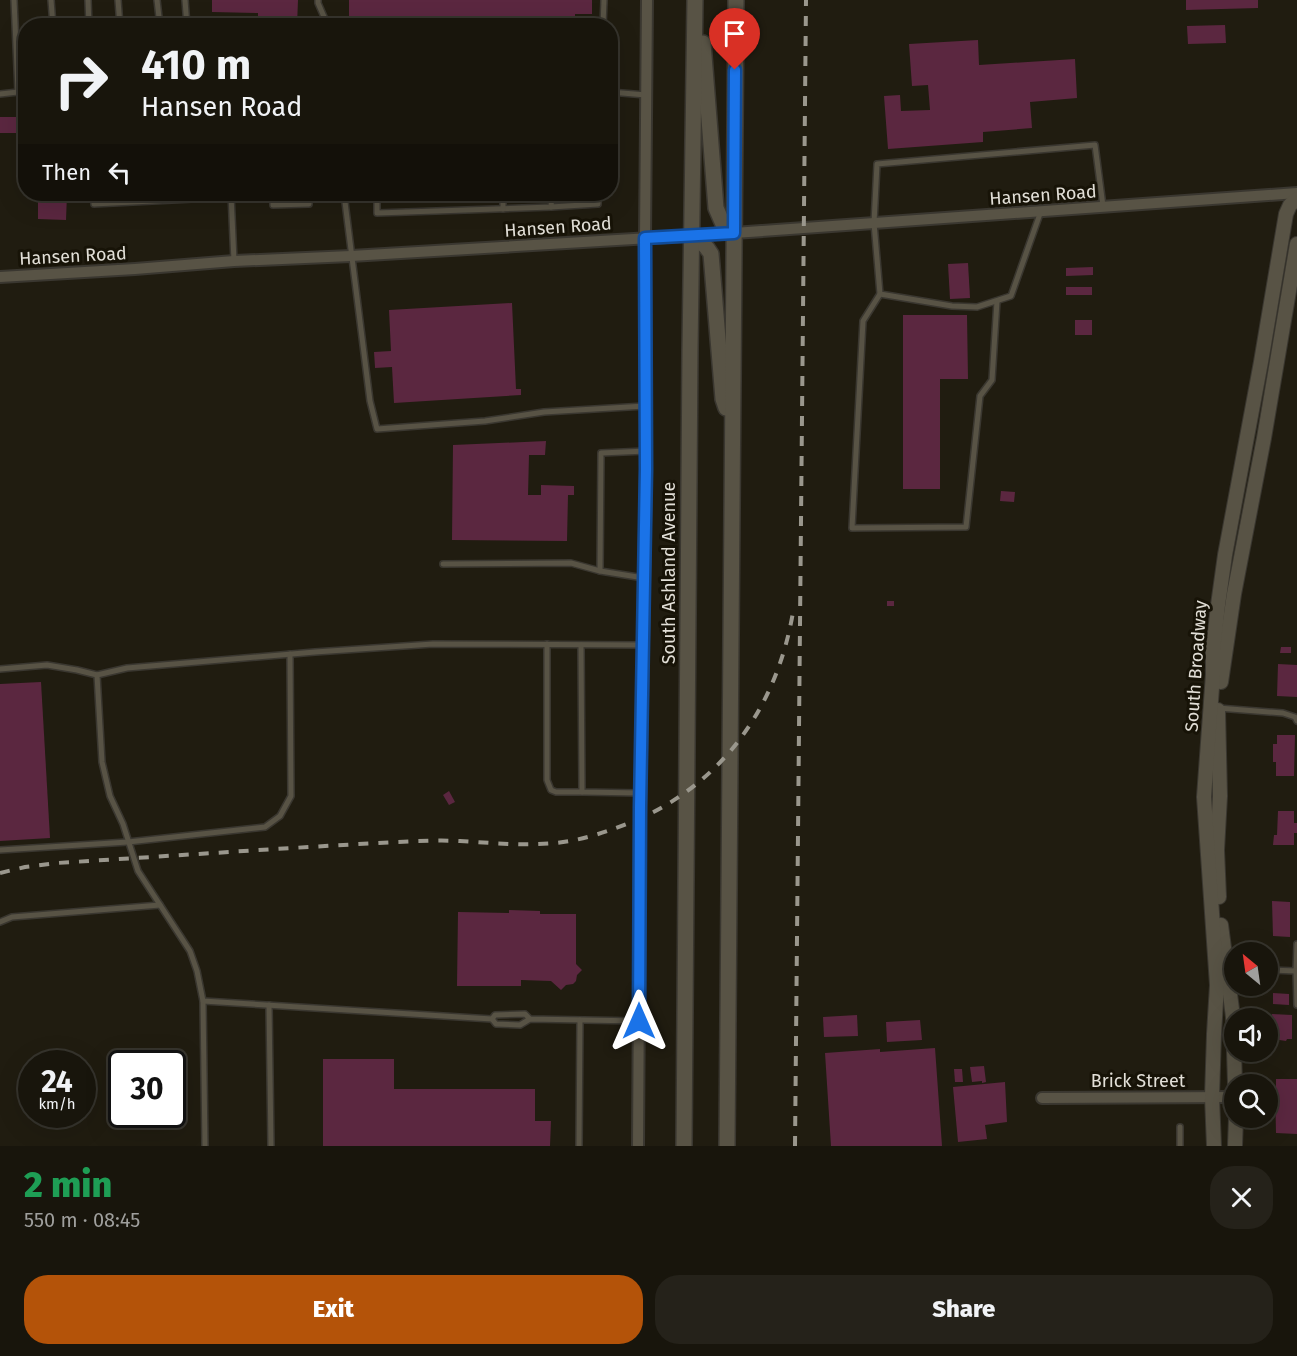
<!DOCTYPE html>
<meta charset="utf-8">
<style>
:root{--surface:#18150c;--page:#25221a;--text:#f1f3f6;--muted:#9f9f9d;--line:#36342d;--accent:#b45309}
body{margin:0;font-family:"Fira Sans",sans-serif;background:var(--page);color:var(--text);height:100vh;display:flex;flex-direction:column;font-size:22px;white-space:nowrap}
*{box-sizing:border-box;margin:0}
p{font-size:20px;color:var(--muted)}
.icon{flex:none;width:33px;height:33px;fill:none;stroke:currentColor;stroke-width:2;stroke-linecap:round;stroke-linejoin:round}
.map{position:relative;height:1146px;overflow:hidden}
.sheet{display:flex;flex-direction:column;background:var(--surface);flex:1}
.sheet>*{flex:none}
.top-card{position:absolute;left:18px;top:18px;width:600px;height:183px;border-radius:24px;box-shadow:0 6px 24px #0002,0 0 0 2px var(--line);background:#18150c;color:var(--text);overflow:hidden}
.needle{width:39px;rotate:331deg}
.tools{position:absolute;left:1224px;top:942px;display:grid;gap:12px}
.tools a{display:grid;place-items:center;width:54px;height:54px;border-radius:50%;background:var(--surface);box-shadow:0 6px 24px #0002,0 0 0 2px var(--line);font-size:30px}
.speed{position:absolute;left:18px;top:1050px;display:flex;gap:12px;font-size:30px;font-weight:700;text-align:center}
.speed>*{display:grid;place-content:center;width:78px;height:78px;border-radius:50%;background:var(--surface);box-shadow:0 6px 24px #0002,0 0 0 2px var(--line);line-height:1}
.speed small{font-size:15px;font-weight:400}
.speed .limit{border:3px solid #111;border-radius:9px;background:#fff;color:#111}
.pin{position:absolute;display:grid;place-items:center;width:51px;height:51px;color:#fff;margin:-62px -26px;border-radius:50% 50% 50% 0;rotate:-45deg;box-shadow:0 0 6px #0007}
.pin .icon{rotate:45deg}
.me{position:absolute;width:66px;margin:-33px;rotate:0deg;stroke-linejoin:round;filter:drop-shadow(0 0 4px #0008)}
.turn{display:flex;align-items:center;gap:21px;height:126px;padding:0 24px;font-size:27px}
.turn .icon{width:78px;height:78px;stroke-width:2.5}
.turn b{display:block;font-size:42px;line-height:51px}
.then{display:flex;align-items:center;height:57px;padding:0 24px;background:#0003;gap:12px;font-size:22px}
.round{display:grid;place-items:center;flex:none;width:63px;height:63px;border-radius:24px;background:var(--page)}
.summary{display:flex;align-items:center;justify-content:space-between;height:102px;padding:0 24px}
h1{font-size:36px;font-weight:800;line-height:45px;color:#1e9e55}
.button{display:flex;gap:12px;margin-top:auto;padding:12px 24px}
.button a{flex:1;height:69px;border-radius:24px;background:var(--accent);color:#fff;font-size:24px;font-weight:800;line-height:69px;text-align:center}
.button a+a{background:var(--page);color:var(--text)}
.map>svg:first-child{display:block}
</style>
<div class="map">
<svg width="1297" height="1146" viewBox="0 0 1297 1146">
<rect width="100%" height="100%" fill="#201c10"/>
<g fill="#5b2740">
<path d="M212 0H298L297 26H258V13L212 12Z"/>
<path d="M349 0H592V14H575V26H396V21L349 20Z"/>
<path d="M1186 0H1258V8L1186 10Z"/>
<path d="M1225 25 1226 43 1188 44 1187 26Z"/>
<path d="M978 40 979 65 1075 59 1077 98 1030 102 1032 128 983 132V142L888 149 884 96 900 95 901 111 930 110 928 85 912 86 909 44Z"/>
<rect x="0" y="117" width="26" height="16"/>
<path d="M38 194H67L66 220 38 219Z"/>
<path d="M968 263 970 298 950 299 948 264Z"/>
<path d="M1093 267V275L1066 276V268Z"/>
<rect x="1066" y="287" width="26" height="8"/>
<path d="M512 303 516 389H521V395L394 403 392 367 375 368V367L374 352 391 351 389 310Z"/>
<path d="M903 315H967L968 379H940V489H903Z"/>
<rect x="1075" y="320" width="17" height="15"/>
<path d="M546 441 545 455H529L528 495H541V485L574 486V495H568L567 541 452 540 453 445Z"/>
<path d="M1001 491 1015 492 1014 502 1000 501Z"/>
<rect x="887" y="601" width="7" height="5"/>
<path d="M1281 647H1291V653H1280Z"/>
<path d="M1278 664 1297 665V697L1277 696Z"/>
<path d="M41 682 50 838 0 841V684Z"/>
<path d="M1277 735H1295L1294 776H1276V762H1273V744H1277Z"/>
<path d="M449 791 455 802 449 805 443 795Z"/>
<path d="M1278 811H1294V823H1297V833H1294V845H1273L1274 835H1277Z"/>
<path d="M1272 901 1290 902V937L1273 936Z"/>
<path d="M509 910 540 911V914H576V964L582 970 577 975 576 981 573 984 566 985 561 990 551 981 521 980V986H457L458 912 509 913Z"/>
<path d="M1273 993 1289 994V1005L1273 1004Z"/>
<path d="M1272 1014 1292 1015V1039H1287L1286 1041 1273 1039Z"/>
<path d="M857 1015 858 1036 824 1037 823 1017Z"/>
<path d="M920 1020 922 1040 887 1042 886 1022Z"/>
<path d="M935 1048 942 1146H831L825 1053 880 1049V1052Z"/>
<path d="M323 1059H394V1089H535V1121H551L550 1146H323Z"/>
<path d="M984 1066 986 1082 982 1083V1081L972 1082 970 1067Z"/>
<path d="M954 1069H962L963 1082H955Z"/>
<path d="M1276 1079H1297V1134L1276 1133 1275 1089H1276Z"/>
<path d="M1005 1082 1007 1122 985 1125 987 1139 958 1142 953 1087Z"/>
</g>
<g fill="none" stroke-linecap="round" stroke-linejoin="round">
<defs>
<g id="service">
<path d="M14 0 18 92H26"/>
<path d="M51 0 53 26"/>
<path d="M88 0 89 26"/>
<path d="M118 0 120 26"/>
<path d="M157 0 160 26"/>
<path d="M185 0 187 26"/>
<path d="M318 0V3L328 26"/>
<path d="M603 26 604 0"/>
<path d="M610 92 646 95"/>
<path d="M0 94 18 92"/>
<path d="M94 194V204L231 197"/>
<path d="M231 194 234 261"/>
<path d="M273 194V205L309 204V194"/>
<path d="M344 194 370 401 377 429 485 421 544 412 645 406"/>
<path d="M377 194V213L551 207 552 194"/>
<path d="M551 207 598 204V194"/>
<path d="M503 209V194"/>
<path d="M1041 211 1011 296 977 307 952 306 880 294 874 223 877 164 1095 145 1103 206"/>
<path d="M880 294 863 321 852 528 966 527 980 396 992 380 997 301"/>
<path d="M443 564 571 563 600 571 644 578"/>
<path d="M600 571 601 453 646 451"/>
<path d="M547 644V780L551 790 556 792H582"/>
<path d="M581 645 582 792 640 793"/>
<path d="M0 669 47 665 77 670 97 675"/>
<path d="M1218 708 1283 713 1295 717 1297 721"/>
<path d="M0 850 128 842 265 827 280 816 291 796 290 654"/>
<path d="M0 922 12 917 160 905"/>
<path d="M1268 970 1296 971 1297 944"/>
<path d="M1296 971 1297 1005"/>
<path d="M203 1001 205 1146"/>
<path d="M269 1005 271 1146"/>
<path d="M492 1019 203 1001 197 971 190 951 138 871 123 824 110 796 102 762 97 675 127 668 315 652 433 644 643 645"/>
<path d="M530 1019 520 1025 496 1024 492 1019 495 1015 525 1014 530 1019 639 1021"/>
<path d="M579 1146 580 1020"/>
<path d="M1180 1146V1127"/>
</g>
<g id="minor">
<path d="M0 277 135 269 234 261 351 256 734 233 1297 193"/>
<path d="M1042 1098 1234 1097"/>
<path d="M638 1146 640 820 646 469 645 238 647 0"/>
</g>
<g id="tertiary">
<path d="M1221 682 1234 594 1264 438 1297 244"/>
<path d="M1218 710 1220 796 1217 850 1219 897"/>
<path d="M1221 925 1233 1017 1235 1084"/>
<path d="M1214 1146 1212 1097 1214 1034 1217 985 1204 797 1213 674V650L1218 605 1225 555 1261 362 1286 214 1290 205 1297 199"/>
<path d="M1235 1146 1236 1118"/>
</g>
<g id="secondary">
<path d="M703 43 716 208 723 224 734 233"/>
<path d="M691 235C700 241 706 245 711 254L723 399 726 408"/>
<path d="M684 1146 690 350 695 0"/>
<path d="M727 1146 736 0"/>
</g>
</defs>
<use href="#service" stroke="#3a3730" stroke-width="8"/>
<use href="#minor" stroke="#3a3730" stroke-width="14"/>
<use href="#tertiary" stroke="#3a3730" stroke-width="16"/>
<use href="#secondary" stroke="#3a3730" stroke-width="18"/>
<use href="#service" stroke="#585345" stroke-width="5"/>
<use href="#minor" stroke="#585345" stroke-width="10"/>
<use href="#tertiary" stroke="#585345" stroke-width="14"/>
<use href="#secondary" stroke="#585345" stroke-width="15"/>
<g stroke="#9a978d" stroke-width="4" stroke-dasharray="10 10" stroke-linecap="butt">
<path d="M0 873 25 867 57 863C170 856 283 848 397 842 418 841 439 840 460 841 492 843 523 846 555 843 576 841 597 835 616 828 715 794 776 713 793 612"/>
<path d="M795 1146 806 0"/>
</g>
</g>
<g fill="none" stroke-linecap="round" stroke-linejoin="round">
<defs>
<path id="route" d="M639 1021 640 807 646 469 645 238 734 233 735 70"/>
</defs>
<use href="#route" stroke="#114b97" stroke-width="15"/>
<use href="#route" stroke="#1a73e8" stroke-width="10"/>
</g>
<g text-anchor="middle" stroke-width="6" stroke-linejoin="round" paint-order="stroke">
<g font-size="18" fill="#e2dfd7" stroke="#171307">
<text transform="translate(1043 195) rotate(-4)" y="6">Hansen Road</text>
<text transform="translate(558 227) rotate(-4)" y="6">Hansen Road</text>
<text transform="translate(73 256) rotate(-3)" y="6">Hansen Road</text>
<text transform="translate(669 573) rotate(-90)" y="6">South Ashland Avenue</text>
<text transform="translate(1196 666) rotate(-86)" y="6">South Broadway</text>
<text x="1138" y="1087">Brick Street</text>
</g>
</g>
</svg>
<div class="tools">
<a><svg class="needle" viewBox="-14 -14 28 28"><path d="M0-13l5 13h-10z" fill="#e53935"/><path d="M0 13l5-13h-10z" fill="#9f9f9d"/></svg></a>
<a><svg class="icon" aria-label="sound" viewBox="0 0 24 24"><path d="M4 9h4l5-4v14l-5-4H4zM17 9q2 3 0 6"/></svg></a>
<a><svg class="icon" aria-label="search" viewBox="0 0 24 24"><circle cx="10" cy="10" r="6"/><path d="M15 15l6 6"/></svg></a>
</div>
<div class="speed"><div>24<small>km/h</small></div><div class="limit">30</div></div>
<div class="pin" style="left:735px;top:70px;background:#d93025"><svg class="icon" aria-label="arrive" viewBox="0 0 24 24"><path d="M6 21V4h12l-3 4 3 4H6"/></svg></div>
<svg class="me" style="left:639px;top:1021px" viewBox="-20 -20 40 40"><path d="M0-17L14 15 0 8-14 15z" fill="#1a73e8" stroke="#fff" stroke-width="4"/></svg>
<div class="top-card">
<div class="turn"><svg class="icon" aria-label="right" viewBox="0 0 24 24"><path d="M7 20v-9h11M14 6l5 5-5 5"/></svg><div><b>410 m</b>Hansen Road</div></div>
<div class="then">Then<svg class="icon" aria-label="left" viewBox="0 0 24 24"><path d="M17 20v-9H6M10 6l-5 5 5 5"/></svg></div>
</div>
</div>
<section class="sheet">
<div class="summary"><div><h1>2 min</h1><p>550 m · 08:45</p></div><a class="round"><svg class="icon" aria-label="close" viewBox="0 0 24 24"><path d="M6 6l12 12M18 6L6 18"/></svg></a></div>
<div class="button"><a>Exit</a><a>Share</a></div>
</section>
